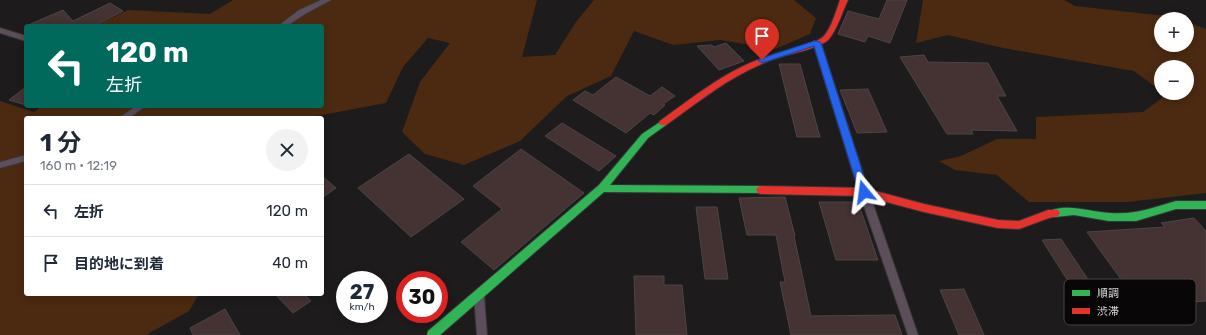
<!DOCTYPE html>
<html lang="ja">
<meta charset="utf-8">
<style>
:root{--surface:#fff;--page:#f2f2f3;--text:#1f2937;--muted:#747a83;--line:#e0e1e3}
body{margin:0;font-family:Rubik,"Noto Sans JP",sans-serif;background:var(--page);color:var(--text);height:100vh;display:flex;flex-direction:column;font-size:15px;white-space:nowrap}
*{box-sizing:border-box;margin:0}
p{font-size:13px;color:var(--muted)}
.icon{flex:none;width:22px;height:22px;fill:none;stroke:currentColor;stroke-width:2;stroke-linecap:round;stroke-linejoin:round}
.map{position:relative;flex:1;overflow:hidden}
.side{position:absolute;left:24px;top:116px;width:300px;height:180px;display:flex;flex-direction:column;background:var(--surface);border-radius:4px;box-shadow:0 2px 10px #0003}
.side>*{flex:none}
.banner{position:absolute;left:24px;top:24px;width:300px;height:84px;border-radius:4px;box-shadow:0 2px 10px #0003;background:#00695c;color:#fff;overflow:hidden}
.buttons{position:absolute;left:1154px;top:12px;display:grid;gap:8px}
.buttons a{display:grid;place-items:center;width:40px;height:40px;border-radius:50%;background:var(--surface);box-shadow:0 2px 10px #0003;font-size:20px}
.speed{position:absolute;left:336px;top:271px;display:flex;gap:8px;font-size:20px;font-weight:700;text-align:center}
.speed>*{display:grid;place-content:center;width:52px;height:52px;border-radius:50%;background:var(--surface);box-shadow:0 2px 10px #0003;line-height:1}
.speed small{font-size:10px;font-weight:400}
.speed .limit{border:6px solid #d22;background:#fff;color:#111}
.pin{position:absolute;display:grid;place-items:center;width:34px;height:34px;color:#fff;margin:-41px -17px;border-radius:50% 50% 50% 0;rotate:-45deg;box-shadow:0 0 4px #0007}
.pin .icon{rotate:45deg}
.me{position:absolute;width:44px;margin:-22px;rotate:344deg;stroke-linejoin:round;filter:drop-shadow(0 0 3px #0008)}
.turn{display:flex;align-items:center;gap:14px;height:84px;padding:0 16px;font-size:18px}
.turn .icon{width:52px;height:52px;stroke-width:2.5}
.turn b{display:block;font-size:28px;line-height:34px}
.round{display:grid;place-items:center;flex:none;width:42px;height:42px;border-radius:21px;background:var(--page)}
.headline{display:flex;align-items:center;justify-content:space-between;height:68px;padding:0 16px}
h1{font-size:24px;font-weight:700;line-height:30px}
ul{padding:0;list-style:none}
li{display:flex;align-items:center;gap:12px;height:52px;padding:0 16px;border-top:1px solid var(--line)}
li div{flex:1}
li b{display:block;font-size:15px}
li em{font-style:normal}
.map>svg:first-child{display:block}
</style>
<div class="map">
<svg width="1206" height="335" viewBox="0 0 1206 335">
<rect width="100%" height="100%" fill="#1e1b1c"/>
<g fill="#4c2a11">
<path d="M233 0H537L522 57 555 55 576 22 594 0H794L816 18 810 34 775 49 720 40 673 45 634 31 611 76 567 96 520 141 464 165 425 154 402 132 420 82 450 43 428 38 403 67 386 103 306 118H26V294H199L189 311 146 335H0V101L34 112 42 106H322V26H95L128 10 210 14Z"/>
<path d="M923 0H1064L1075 6 1174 17 1179 19H1161V45H1187V22L1206 29V193L1127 202H1029L997 175 955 170 939 161 961 156 997 139H1036V117L1143 112 1166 95 1164 93H1187V67H1161V91L1134 71 1003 48 948 35 916 43Z"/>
</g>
<g fill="#453233" stroke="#4a4647">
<path d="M887 0H907L890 43 868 36 865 42 838 34 848 11 879 19Z"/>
<path d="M110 3 123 11 94 26H26L63 10 73 21Z"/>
<path d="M726 43 744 61 719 70 697 46 712 45 714 47Z"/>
<path d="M924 55 928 62 988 63 1006 96H997L1017 131 971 130 973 134H947L900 57Z"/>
<path d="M779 64H800L820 137H797Z"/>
<path d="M616 77 650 96 662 87 675 96 663 104 665 105 654 115 650 113 626 133 573 100 585 91 593 95Z"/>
<path d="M26 87V105L9 100Z"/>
<path d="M868 89 887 132 857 133 840 90Z"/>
<path d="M562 123 616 156 599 171 545 136Z"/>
<path d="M521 149 584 193 494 270 461 242 502 209 473 186Z"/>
<path d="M409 154 464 199 411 237 358 188Z"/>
<path d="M322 176 336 188 322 198Z"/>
<path d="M785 197 795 236H794L811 316 895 315 902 335H791L780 282H785L776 235H747L739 198Z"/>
<path d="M819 202H858L878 260H836Z"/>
<path d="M696 207H717L728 279H705Z"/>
<path d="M1194 218 1206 231V301L1178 303 1191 320 1153 324 1087 232 1165 227 1161 223Z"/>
<path d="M1061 239 1111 314 1090 316 1042 240Z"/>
<path d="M634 276H664V285H682L687 335H636Z"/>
<path d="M964 289 984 335H959L940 290Z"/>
<path d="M275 294H304L311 301 293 313Z"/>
<path d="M225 309 240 335H193L190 328Z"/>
</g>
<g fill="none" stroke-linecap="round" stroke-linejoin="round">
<defs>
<g id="street">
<path d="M321 0H331L305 14 287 26H278L299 10Z"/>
<path d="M0 28 26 36V41L0 33Z"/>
<path d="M814 41H817L821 43 869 192 918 335H908L859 192 813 43Z"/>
<path d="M136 106H146L129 118H119Z"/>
<path d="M26 155V161L0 168V162Z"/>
<path d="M479 290 483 292 484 295 487 335H477L474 295 475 292Z"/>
</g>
<g id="fast">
<path d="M663 120 666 121 667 123 666 125 648 138 610 185 761 186 764 187 766 190 764 193 604 192 440 335H427L428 331 599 185 642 134Z"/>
<path d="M1176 201H1206V209H1176L1136 221H1109L1074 215 1055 217 1052 216 1050 213 1052 210C1071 204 1090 212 1110 213 1135 215 1152 208 1176 201Z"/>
</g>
<g id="jam">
<path d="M840 0H848C842 12 838 28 829 39 822 47 795 53 784 56 738 69 704 98 666 125H660L659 123 660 121C695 96 730 67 772 55 785 51 815 45 824 36 832 27 836 11 840 0Z"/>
<path d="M761 186 864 188 924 204 998 220 1019 221 1048 210H1058L1060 213 1058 216 1049 218 1019 229 998 228 924 212 864 196 761 194 758 193 756 190 758 187Z"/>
</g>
</defs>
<use href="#street" stroke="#373636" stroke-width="2"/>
<use href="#fast" stroke="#373636" stroke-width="2"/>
<use href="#jam" stroke="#373636" stroke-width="2"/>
<use href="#street" fill="#5c4e5a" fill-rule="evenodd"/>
<use href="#fast" fill="#30b455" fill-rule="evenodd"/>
<use href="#jam" fill="#e5322d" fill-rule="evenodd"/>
</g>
<path fill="#2563eb" stroke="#184099" d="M814 41H817L821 43 869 192 867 195H861L859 192 814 46 762 63 758 60 759 59Z"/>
<rect x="1064" y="279" width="132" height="46" rx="6" fill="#080606" stroke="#464444" stroke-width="1"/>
<rect x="1072" y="290" width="18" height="6" fill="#30b455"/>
<rect x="1072" y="308" width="18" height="6" fill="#e5322d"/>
<g font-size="11" fill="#d8d4d5">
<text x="1097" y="297">順調</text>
<text x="1097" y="315">渋滞</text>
</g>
</svg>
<div class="buttons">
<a>+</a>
<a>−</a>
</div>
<div class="speed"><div>27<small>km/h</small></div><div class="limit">30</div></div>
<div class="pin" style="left:762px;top:60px;background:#d93025"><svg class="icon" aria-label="arrive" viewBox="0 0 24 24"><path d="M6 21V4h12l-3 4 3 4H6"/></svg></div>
<svg class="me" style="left:864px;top:192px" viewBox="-20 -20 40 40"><path d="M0-17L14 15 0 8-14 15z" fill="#2563eb" stroke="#fff" stroke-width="4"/></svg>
<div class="banner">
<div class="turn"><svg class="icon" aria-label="left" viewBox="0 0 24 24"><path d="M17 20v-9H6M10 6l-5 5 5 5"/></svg><div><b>120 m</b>左折</div></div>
</div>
<section class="side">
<div class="headline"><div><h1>1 分</h1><p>160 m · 12:19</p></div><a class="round"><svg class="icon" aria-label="close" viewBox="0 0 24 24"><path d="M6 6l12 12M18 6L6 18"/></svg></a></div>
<ul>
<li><svg class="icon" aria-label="left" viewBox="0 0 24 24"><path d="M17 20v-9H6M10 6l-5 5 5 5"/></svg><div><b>左折</b></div><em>120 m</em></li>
<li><svg class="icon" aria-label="arrive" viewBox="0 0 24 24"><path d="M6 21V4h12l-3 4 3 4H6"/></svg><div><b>目的地に到着</b></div><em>40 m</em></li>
</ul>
</section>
</div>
